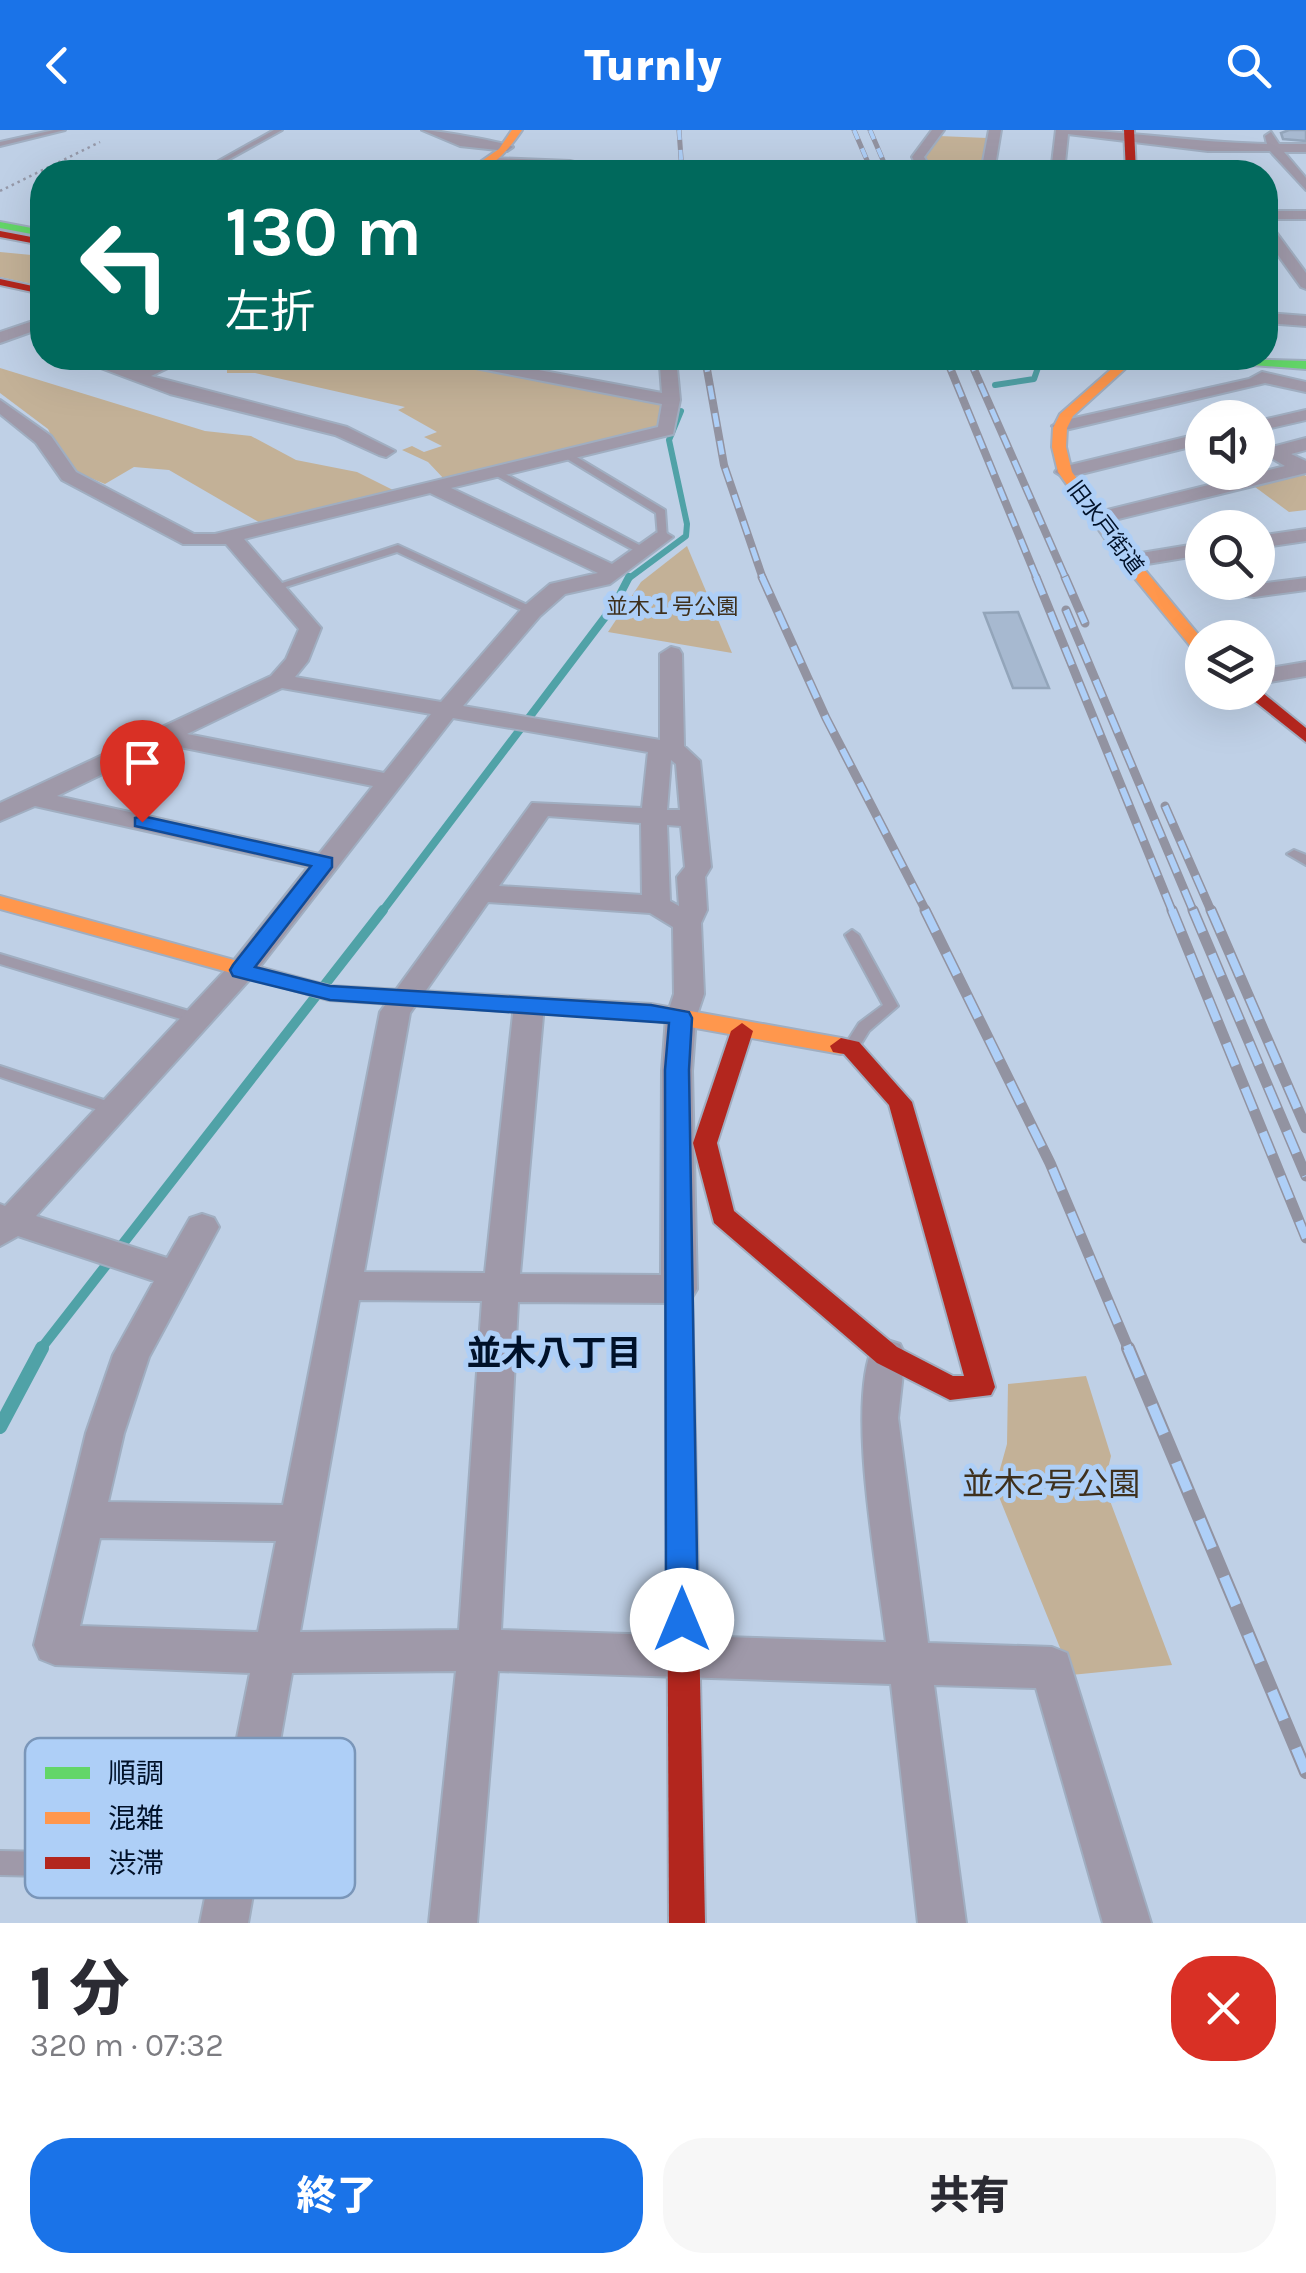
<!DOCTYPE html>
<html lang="ja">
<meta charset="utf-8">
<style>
:root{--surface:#fff;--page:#f7f7f7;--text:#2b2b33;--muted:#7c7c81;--accent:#1a73e8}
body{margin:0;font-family:Karla,"Noto Sans JP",sans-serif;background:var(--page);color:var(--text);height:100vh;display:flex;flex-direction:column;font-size:38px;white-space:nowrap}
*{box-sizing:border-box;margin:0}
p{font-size:32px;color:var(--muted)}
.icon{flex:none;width:55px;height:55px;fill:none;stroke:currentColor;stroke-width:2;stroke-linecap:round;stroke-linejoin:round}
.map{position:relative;height:1793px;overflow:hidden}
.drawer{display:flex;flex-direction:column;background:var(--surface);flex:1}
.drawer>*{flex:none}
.hud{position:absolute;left:30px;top:30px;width:1248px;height:210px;border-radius:40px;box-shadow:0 10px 40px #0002;background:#00695c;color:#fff;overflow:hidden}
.controls{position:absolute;left:1185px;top:270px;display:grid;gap:20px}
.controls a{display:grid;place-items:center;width:90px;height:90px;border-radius:50%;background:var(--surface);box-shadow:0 10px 40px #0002;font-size:50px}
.pin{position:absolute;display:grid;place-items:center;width:85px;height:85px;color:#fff;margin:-102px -42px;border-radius:50% 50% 50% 0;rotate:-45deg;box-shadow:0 0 10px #0007}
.pin .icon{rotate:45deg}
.me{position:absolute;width:110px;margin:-55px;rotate:0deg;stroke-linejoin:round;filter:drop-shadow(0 0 8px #0008)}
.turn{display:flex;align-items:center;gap:35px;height:210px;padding:0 30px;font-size:45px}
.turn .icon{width:130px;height:130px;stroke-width:2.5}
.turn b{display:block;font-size:70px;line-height:85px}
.round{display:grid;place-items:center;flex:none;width:105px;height:105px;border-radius:40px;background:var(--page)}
.headline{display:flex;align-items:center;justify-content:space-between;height:170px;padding:0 30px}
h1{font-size:60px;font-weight:800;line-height:75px}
.action{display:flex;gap:20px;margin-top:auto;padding:20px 30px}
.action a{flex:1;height:115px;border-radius:40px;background:var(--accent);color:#fff;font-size:40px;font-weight:800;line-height:115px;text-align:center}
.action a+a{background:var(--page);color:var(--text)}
header{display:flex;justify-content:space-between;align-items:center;height:130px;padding:0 30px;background:var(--accent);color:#fff;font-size:45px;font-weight:800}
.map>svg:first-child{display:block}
</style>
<header><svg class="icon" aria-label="back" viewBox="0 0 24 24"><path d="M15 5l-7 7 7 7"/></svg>Turnly<svg class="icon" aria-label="search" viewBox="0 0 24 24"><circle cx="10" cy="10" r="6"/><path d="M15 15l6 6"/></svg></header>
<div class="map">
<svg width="1306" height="1793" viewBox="0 0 1306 1793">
<rect width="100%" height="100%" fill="#bfd0e6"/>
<g fill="#c3b197">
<path d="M939 6 987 8 980 42H931L923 27Z"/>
<path d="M0 122 42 126V156L0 147Z"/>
<path d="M262 228H441L662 271 663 286 657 300 445 350 428 332 402 320 412 316 424 322 442 316 424 307 437 302 398 280 405 277 255 243H227V236Z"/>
<path d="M0 238 205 301 251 306 296 330 357 342 395 361 262 394 169 340 134 337 105 354 76 342 60 324 48 299 0 263Z"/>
<path d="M1299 342 1306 346V380L1289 382 1251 354Z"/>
<path d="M687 416 732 523 608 502 641 452Z"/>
<path d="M1086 1246 1111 1326 1104 1355 1172 1535 1071 1545 995 1357 1007 1314 1008 1254Z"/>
</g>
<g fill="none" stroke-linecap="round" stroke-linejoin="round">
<g stroke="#50a2a7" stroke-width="6">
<path d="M995 255 1034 249 1041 229"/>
<path d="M628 449 686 406 687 394 669 310 681 281"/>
</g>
<path stroke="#50a2a7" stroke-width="8" d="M381 783 615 474 629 447"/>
<path stroke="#50a2a7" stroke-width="10" d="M40 1220 383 780"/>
<path stroke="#50a2a7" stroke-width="14" d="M0 1297 42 1218"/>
</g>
<g fill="#a7b9d0" stroke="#93a5ba" stroke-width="2.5">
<path d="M1289 0H1306V11L1283 9 1281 3Z"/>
<path d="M1018 482 1049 558H1013L984 483Z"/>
</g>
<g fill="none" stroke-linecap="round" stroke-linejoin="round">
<defs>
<g id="lane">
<path d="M54 0H65L0 16V12Z"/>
<path d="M274 0H282L206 42H199Z"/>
<path d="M492 28 570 31 603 39 600 41 570 35 490 31Z"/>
<path d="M564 323H570L665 380 667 409 658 407 656 383 564 327Z"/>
<path d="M496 339 645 418 646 420 637 422 493 344 491 342Z"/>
<path d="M398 415 536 479 537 481 528 483 397 422 276 460 267 458Z"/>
<path d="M1294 720 1306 725V735L1287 724Z"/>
<path d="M852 800 859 805 898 876 869 901 856 922 851 923 843 918 859 893 883 875 845 805Z"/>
<path d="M0 824 202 885 204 889 197 894 0 834Z"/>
<path d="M0 936 119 975 121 979 119 983 113 985 0 947Z"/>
<path d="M0 1721 231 1726 239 1730 243 1738 239 1746 231 1750 0 1745Z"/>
</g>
<g id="street">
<path d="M422 0C434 0 505 12 513 17L507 21 460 16Z"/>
<path d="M932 0H944L924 27 933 42H920L912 27Z"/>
<path d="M989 0H1001L994 42H981Z"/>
<path d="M1056 0C1127 0 1196 13 1267 14L1265 6 1271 2 1279 14H1306V22H1284L1306 48V60L1270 21H1208L1068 4 1064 42H1051Z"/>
<path d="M480 34 505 39 507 42 475 41V35Z"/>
<rect x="1265" y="81" width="41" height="8"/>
<path d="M1265 93 1270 94 1306 143V159L1301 157 1265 107Z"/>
<path d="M1265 183 1306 186V196L1265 193Z"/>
<path d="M42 188V198L0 213V202Z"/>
<path d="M74 228C98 226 120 241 135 240 153 238 164 228 189 228L151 246 347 297 395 321 386 327 379 325 335 305 170 264Z"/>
<path d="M442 228H474L662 263 660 236 623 233 615 228H676L680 270 673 304 451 358 612 434 656 403 663 401 673 407 610 454 565 464 540 486 463 576 660 610V524L671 517 679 519 682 524 684 616 700 631 711 737 705 747 707 780 701 793 704 864 696 888 692 941 697 1159 691 1169 679 1173 518 1172 501 1500 886 1512C878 1442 845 1273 874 1214L887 1210 900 1214 905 1225 898 1288 928 1513 1052 1517 1067 1523 1151 1793H1103L1036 1558 934 1555 966 1793H918L891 1554 498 1541 477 1793H429L456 1541 292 1543 248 1793H200L250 1543 55 1535 40 1529 34 1515 86 1303 113 1225 154 1151 18 1106 0 1116V1074L5 1076 231 834 308 737 35 676 0 691V673L271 546 286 529 299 499 226 414H183L62 350 36 313 0 284V270L51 306 76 342 194 404H215L658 297 662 274 450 233ZM430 363 598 443 550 454 524 476 441 572 295 547 308 531 321 498 244 409ZM282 558 431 584 384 643 187 604ZM453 588 648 622 642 678 532 673 380 882 283 1375 108 1372 124 1303 149 1227 219 1097 214 1088 202 1084 190 1088 167 1128 36 1086 251 848ZM165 614 373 656 319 724 57 666ZM671 630 676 634 680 680H667ZM548 686 641 693 642 765 499 756ZM667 695 681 696 685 737 677 747 679 776 670 771ZM488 772 650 783 673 797 674 864 666 888 662 941 661 1145 520 1144 544 875 539 868H519L514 875 485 1143 364 1142 410 883ZM359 1170 482 1171 459 1500 300 1502ZM100 1408 276 1411 258 1502 80 1496Z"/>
<path d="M1262 242 1306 252V262L1265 253 1061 301 1052 296 1061 291 1249 249Z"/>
<path d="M1306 280V290L1258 301V291Z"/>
<path d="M1202 303V314L1065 348 1055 342 1058 338Z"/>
<path d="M1306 308V320L1291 324 1306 331V343L1098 394 1088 388 1091 384 1285 336 1268 326V318Z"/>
<path d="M1306 399V411L1258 418V406Z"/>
<path d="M1202 413V425L1129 437 1119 431 1129 425Z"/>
<path d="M1306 448V460L1254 467 1246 466 1235 452 1259 454Z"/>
<path d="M1306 532V546L1258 554V540Z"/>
</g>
<g id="fast">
<path d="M0 92 42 100V106L0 98Z"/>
<path d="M1206 228 1306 231V239L1212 232Z"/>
</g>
<g id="slow">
<path d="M512 0H522C509 19 491 42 466 42L499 19Z"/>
<path d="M1124 228H1137L1073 286 1067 298 1066 317 1072 342 1135 428 1202 509V524L1196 523 1123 434 1058 342 1052 317 1053 298 1060 284Z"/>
<path d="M0 766 329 856 651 874 841 908 852 916 841 924 651 890 329 870 0 779Z"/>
</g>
<g id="jam">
<path d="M1124 0H1134L1136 42H1126Z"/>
<path d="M0 101 42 109V115L0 107Z"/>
<path d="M0 149 42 158V164L0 155Z"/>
<path d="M1258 559 1306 598V612L1243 562H1258Z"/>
<path d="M742 893 753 901 717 1013 734 1081 897 1217 953 1246H964L889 975 844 924 833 922 830 916 841 908 859 912 912 972 995 1257 991 1265 950 1270 877 1233 714 1093 693 1013 731 901Z"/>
<path d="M679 1148 688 1152 692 1159 705 1793H669L666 1159 670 1152Z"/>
</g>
</defs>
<use href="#lane" stroke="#a0aec1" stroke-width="4"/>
<use href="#street" stroke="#a0aec1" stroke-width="4"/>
<use href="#fast" stroke="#a0aec1" stroke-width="4"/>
<use href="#slow" stroke="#a0aec1" stroke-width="4"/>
<use href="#jam" stroke="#a0aec1" stroke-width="4"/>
<path stroke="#9699a9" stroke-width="2.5" stroke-dasharray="2.5 4" stroke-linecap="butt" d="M0 61 100 12"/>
<use href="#lane" fill="#9f99a9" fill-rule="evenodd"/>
<use href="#street" fill="#9f99a9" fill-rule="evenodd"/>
<use href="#fast" fill="#63d668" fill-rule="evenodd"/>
<use href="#slow" fill="#ff974d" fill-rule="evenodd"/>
<use href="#jam" fill="#b3261e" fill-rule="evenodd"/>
<defs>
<g id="rail-far4">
<path d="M679 0 682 42"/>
<path d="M854 0 872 42"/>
<path d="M870 0 888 42"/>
</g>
<g id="rail-far3">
<path d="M705 228 724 335 763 449"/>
<path d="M946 228 1037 449"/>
<path d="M969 228 1066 449"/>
</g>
<g id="rail-far2">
<path d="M762 447 826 588 927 783"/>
<path d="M1036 447 1173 783"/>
<path d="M1065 447 1085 493"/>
<path d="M1066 480 1194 783"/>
<path d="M1165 676 1212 783"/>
</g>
<g id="rail-far1">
<path d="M925 780 1050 1033 1129 1220"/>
<path d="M1172 780 1306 1108"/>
<path d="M1193 780 1306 1046"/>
<path d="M1211 780 1306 998"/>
</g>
<path id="rail" d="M1128 1218 1306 1642"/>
</defs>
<use href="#rail-far4" stroke="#9293a1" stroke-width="5"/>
<use href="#rail-far3" stroke="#9293a1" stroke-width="8"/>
<use href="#rail-far2" stroke="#9293a1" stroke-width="9"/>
<use href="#rail-far1" stroke="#9293a1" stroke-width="11"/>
<use href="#rail" stroke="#9293a1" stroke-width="14"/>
<use href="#rail-far4" stroke="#aecff7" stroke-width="4" stroke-dasharray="10" stroke-linecap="butt"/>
<use href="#rail-far3" stroke="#aecff7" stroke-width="5" stroke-dasharray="14" stroke-linecap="butt"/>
<use href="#rail-far2" stroke="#aecff7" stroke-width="6" stroke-dasharray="19" stroke-linecap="butt"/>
<use href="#rail-far1" stroke="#aecff7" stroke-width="8" stroke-dasharray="24" stroke-linecap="butt"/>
<use href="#rail" stroke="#aecff7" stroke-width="10" stroke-dasharray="31" stroke-linecap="butt"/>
</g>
<path fill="#1a73e8" stroke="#114b97" stroke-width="2.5" d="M142 686 332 728V737L255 837 330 856 651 875 689 882 692 888 689 940 698 1490 693 1500 682 1505 671 1500 666 1490 665 940 669 893 330 870 233 846 230 840 233 835 311 736 135 696V688Z"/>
<g text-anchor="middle" stroke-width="10" stroke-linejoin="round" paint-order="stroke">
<g font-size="22" fill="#001129" stroke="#aecff7">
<text transform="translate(1106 397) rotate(53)" y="8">旧水戸街道</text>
</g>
<g font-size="22" fill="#3e301d" stroke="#aecff7">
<text x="672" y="484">並木１号公園</text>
</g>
<g font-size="32" fill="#3e301d" stroke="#aecff7">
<text x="1051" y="1365">並木2号公園</text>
</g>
<g font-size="35" font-weight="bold" fill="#001129" stroke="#aecff7">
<text x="554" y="1235">並木八丁目</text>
</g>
</g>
<rect x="25" y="1608" width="330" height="160" rx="15" fill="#aecff7" stroke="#7a96b9" stroke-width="2.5"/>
<rect x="45" y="1637" width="45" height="12" fill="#63d668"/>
<rect x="45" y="1682" width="45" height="12" fill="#ff974d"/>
<rect x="45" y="1727" width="45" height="12" fill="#b3261e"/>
<g font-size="28" fill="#001129">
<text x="108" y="1653">順調</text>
<text x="108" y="1698">混雑</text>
<text x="108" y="1743">渋滞</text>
</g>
</svg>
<div class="controls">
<a><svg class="icon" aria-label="sound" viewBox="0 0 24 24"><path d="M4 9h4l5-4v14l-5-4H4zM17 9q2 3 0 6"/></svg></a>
<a><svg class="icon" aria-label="search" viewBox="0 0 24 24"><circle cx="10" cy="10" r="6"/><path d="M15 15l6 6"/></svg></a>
<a><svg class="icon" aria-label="layers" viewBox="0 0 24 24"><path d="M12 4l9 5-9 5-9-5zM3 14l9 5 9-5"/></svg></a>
</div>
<div class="pin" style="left:142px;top:692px;background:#d93025"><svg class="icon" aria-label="arrive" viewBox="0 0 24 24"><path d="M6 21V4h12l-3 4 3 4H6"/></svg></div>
<svg class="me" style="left:682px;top:1490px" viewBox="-20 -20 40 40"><circle r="19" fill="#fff"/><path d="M0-13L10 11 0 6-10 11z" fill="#1a73e8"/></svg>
<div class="hud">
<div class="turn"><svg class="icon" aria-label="left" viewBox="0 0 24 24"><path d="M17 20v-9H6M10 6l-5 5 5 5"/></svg><div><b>130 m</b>左折</div></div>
</div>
</div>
<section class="drawer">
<div class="headline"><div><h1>1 分</h1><p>320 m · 07:32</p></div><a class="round" style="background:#d93025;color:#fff"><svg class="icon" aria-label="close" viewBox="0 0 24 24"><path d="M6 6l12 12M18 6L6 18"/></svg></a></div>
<div class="action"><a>終了</a><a>共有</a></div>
</section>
